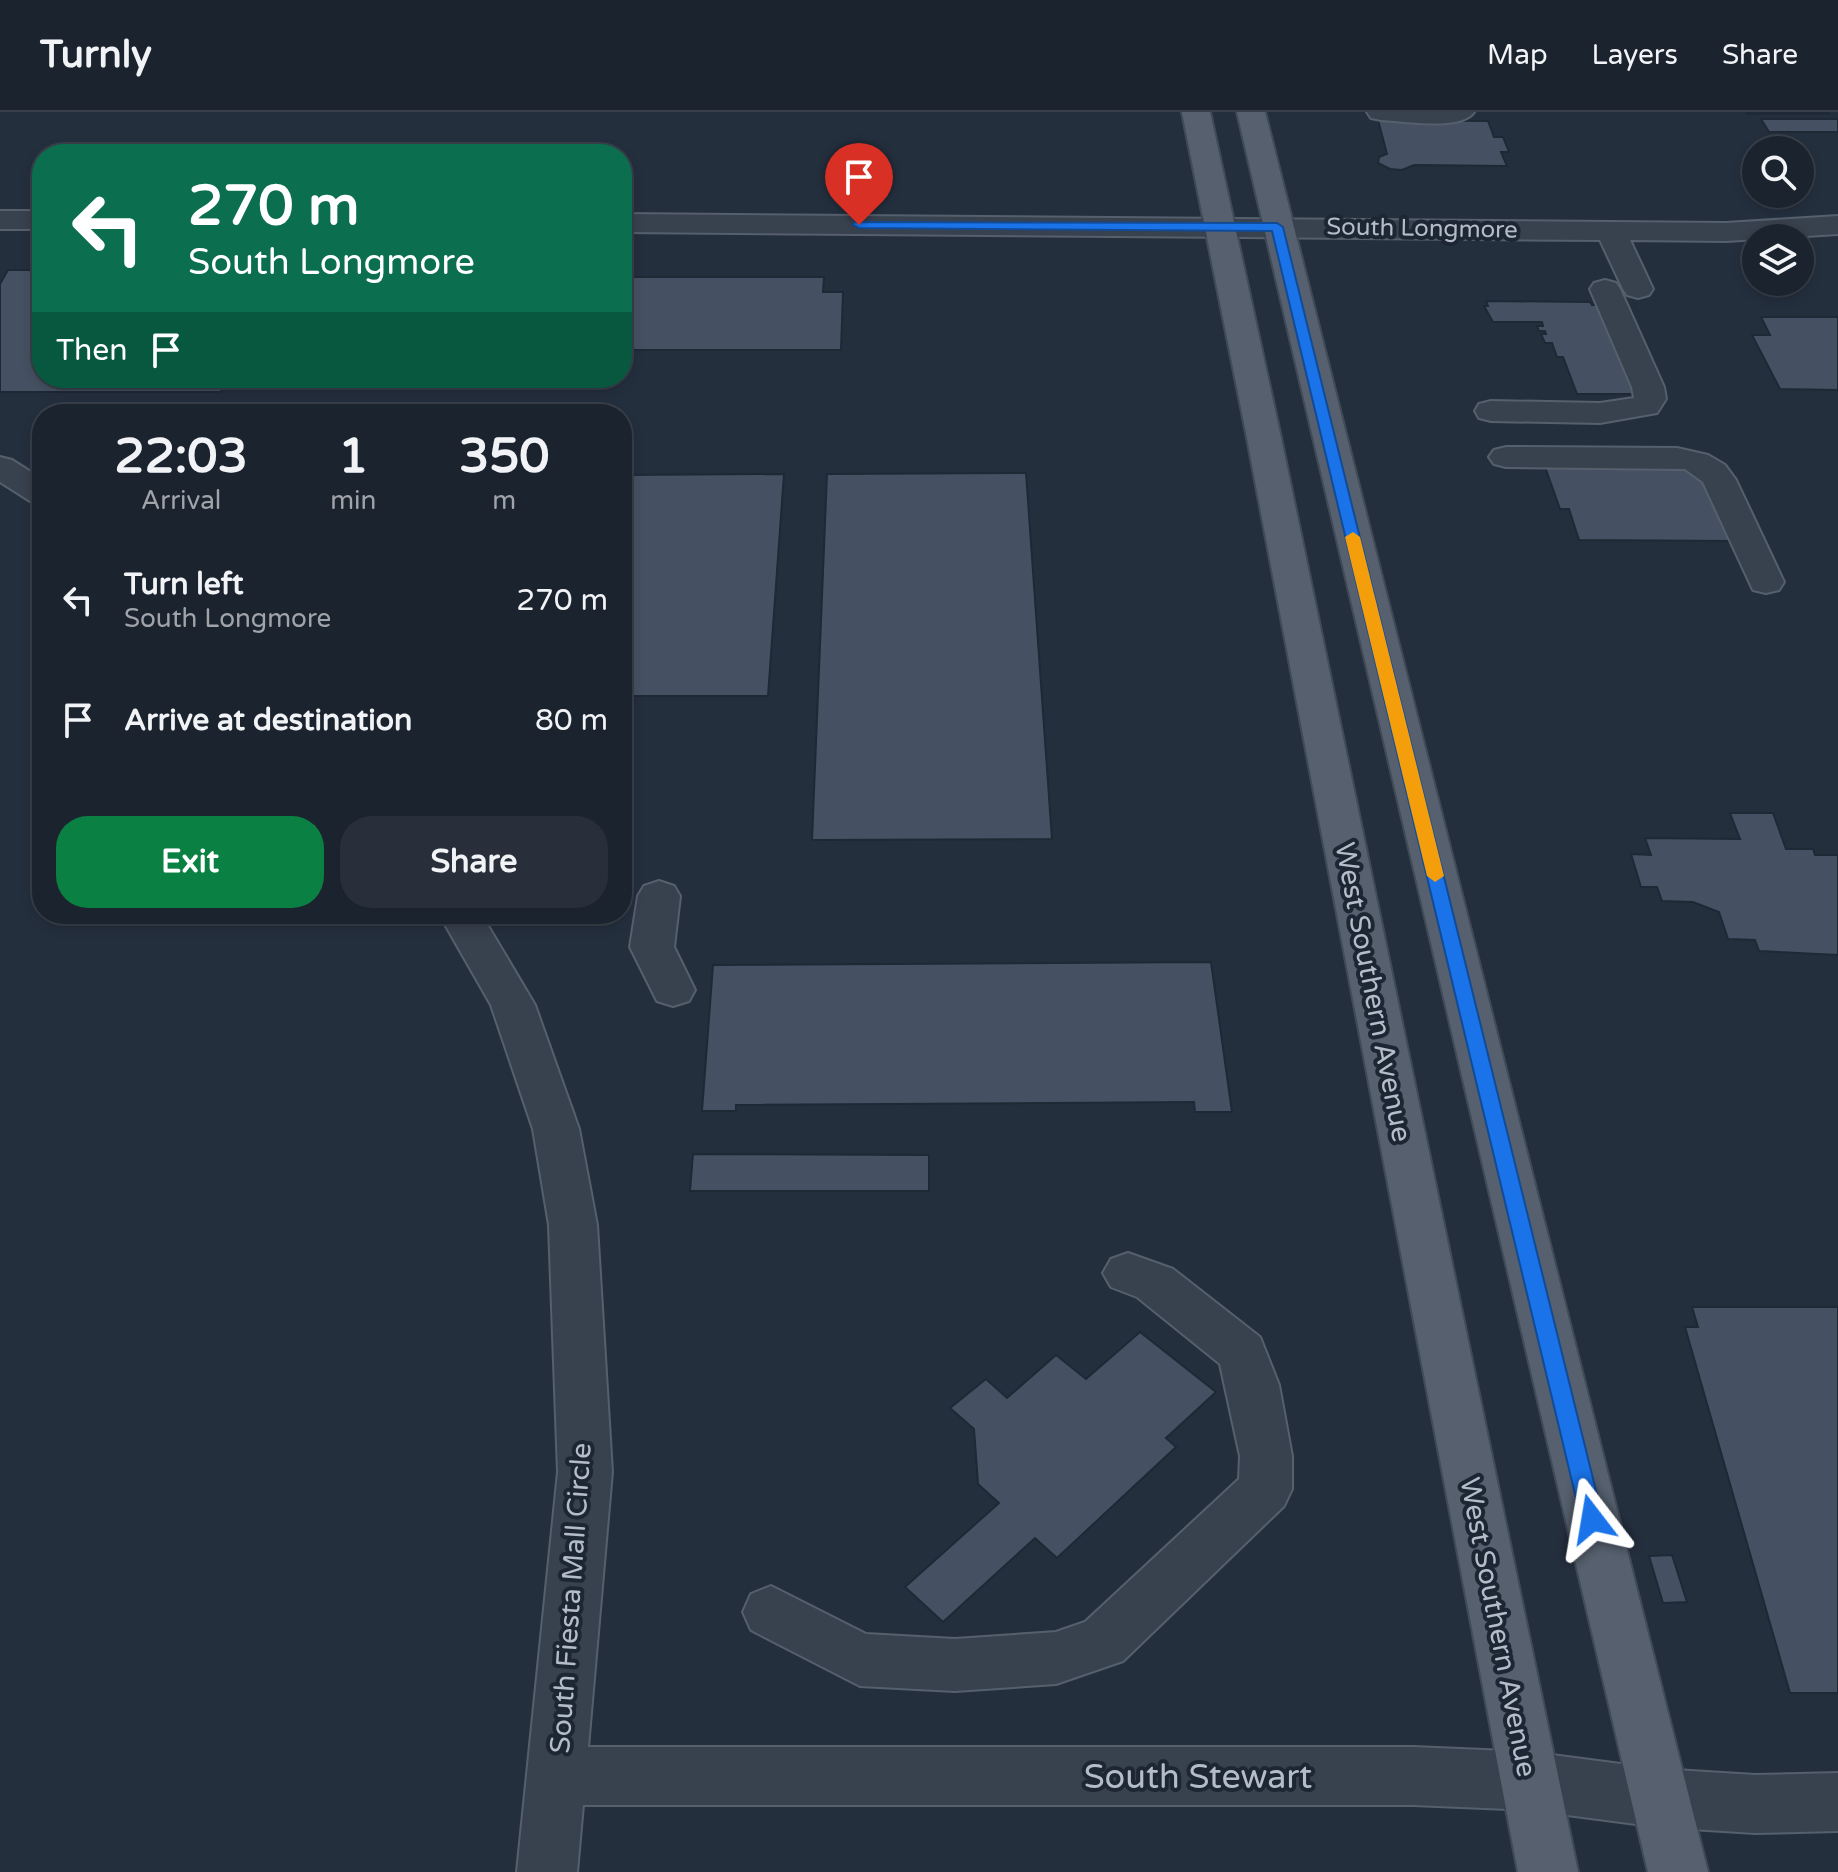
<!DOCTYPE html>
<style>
:root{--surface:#1b232e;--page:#282f3a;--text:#f1f3f6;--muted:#a0a4aa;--line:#39404a;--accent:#0b8043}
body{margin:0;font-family:"Varela Round",sans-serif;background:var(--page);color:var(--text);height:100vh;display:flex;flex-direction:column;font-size:30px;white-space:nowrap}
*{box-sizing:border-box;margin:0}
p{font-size:26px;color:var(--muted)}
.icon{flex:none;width:44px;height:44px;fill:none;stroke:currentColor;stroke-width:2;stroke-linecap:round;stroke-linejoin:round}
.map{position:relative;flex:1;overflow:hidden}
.panel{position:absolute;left:32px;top:292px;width:600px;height:520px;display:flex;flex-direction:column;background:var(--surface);border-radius:32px;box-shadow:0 4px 12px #0003,0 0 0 2px var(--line)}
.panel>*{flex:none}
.hud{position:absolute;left:32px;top:32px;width:600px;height:244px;border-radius:32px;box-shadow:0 4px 12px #0003,0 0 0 2px var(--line);background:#0b6e4f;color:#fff;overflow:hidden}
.controls{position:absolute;left:1742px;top:24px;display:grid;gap:16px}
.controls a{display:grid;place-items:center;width:72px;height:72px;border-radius:50%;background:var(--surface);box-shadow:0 4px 12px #0003,0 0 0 2px var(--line);font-size:40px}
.pin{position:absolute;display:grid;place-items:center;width:68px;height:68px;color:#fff;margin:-82px -34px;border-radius:50% 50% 50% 0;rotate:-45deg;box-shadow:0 0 8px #0007}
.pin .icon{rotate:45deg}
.me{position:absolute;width:88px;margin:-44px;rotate:346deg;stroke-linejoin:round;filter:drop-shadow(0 0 6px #0008)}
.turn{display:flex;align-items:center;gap:28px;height:168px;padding:0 24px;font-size:36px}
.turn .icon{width:104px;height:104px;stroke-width:2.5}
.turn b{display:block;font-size:56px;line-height:68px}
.then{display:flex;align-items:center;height:76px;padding:0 24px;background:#0003;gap:16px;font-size:30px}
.eta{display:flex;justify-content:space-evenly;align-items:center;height:136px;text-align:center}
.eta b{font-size:48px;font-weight:700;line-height:56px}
.cta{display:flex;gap:16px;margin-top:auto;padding:16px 24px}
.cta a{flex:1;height:92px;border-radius:32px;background:var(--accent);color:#fff;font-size:32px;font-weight:700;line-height:92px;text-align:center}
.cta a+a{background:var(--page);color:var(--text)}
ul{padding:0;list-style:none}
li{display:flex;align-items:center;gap:24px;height:120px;padding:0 24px}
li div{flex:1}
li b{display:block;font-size:30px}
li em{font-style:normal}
header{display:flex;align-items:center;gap:48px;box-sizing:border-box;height:112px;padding:0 40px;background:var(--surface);border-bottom:2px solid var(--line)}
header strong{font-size:38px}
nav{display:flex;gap:44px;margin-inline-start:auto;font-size:28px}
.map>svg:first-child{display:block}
</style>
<header>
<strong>Turnly</strong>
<nav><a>Map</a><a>Layers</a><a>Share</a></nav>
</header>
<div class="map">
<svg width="1838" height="1760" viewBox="0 0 1838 1760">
<rect width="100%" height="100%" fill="#242f3e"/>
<g fill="#455162" stroke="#1f2835" stroke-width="2">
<path d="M1746 0H1828L1829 2H1747Z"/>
<path d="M1761 7H1838V20H1769Z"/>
<path d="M1378 8 1488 9 1494 25H1503L1509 40H1501L1507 54 1414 53 1402 58 1390 57 1378 51 1379 45 1387 42Z"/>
<path d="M8 158H42V266H227L221 280H0V172Z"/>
<path d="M622 165H824L823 180H843L841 238H622Z"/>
<path d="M1486 189 1590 190 1592 193H1599L1636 273 1633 282H1577L1563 245H1557L1552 231H1545L1541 222H1546L1545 219H1539L1537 214H1543L1542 210H1493L1484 194H1488Z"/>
<path d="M1761 205H1838V278L1780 277 1752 223H1770Z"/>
<path d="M1543 349H1682L1686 358H1704L1735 429 1579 428 1569 397H1560Z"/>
<path d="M1026 361 1052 727 812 728 827 362Z"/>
<path d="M784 362 768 584H622V363Z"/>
<path d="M1730 701H1773L1786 737H1813L1815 743H1838V843L1759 839 1755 828 1728 827 1719 800 1693 790 1662 789 1657 775H1641L1631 742 1651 743 1645 726 1740 727Z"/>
<path d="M1211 850 1232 1000H1195L1194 990 736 993V999H702L713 853Z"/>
<path d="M693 1042 929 1043V1079H690Z"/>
<path d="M1692 1195H1838V1581H1790L1685 1215H1698Z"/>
<path d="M1140 1220 1216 1280 1166 1326 1176 1335 1057 1446 1035 1426 943 1510 905 1475 999 1391 978 1372 974 1317 950 1296 986 1267 1007 1286 1056 1243 1086 1267Z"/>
<path d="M1672 1443 1687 1490 1663 1491 1649 1444Z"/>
</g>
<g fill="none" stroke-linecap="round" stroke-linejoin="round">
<defs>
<g id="minor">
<path d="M1367 0H1474C1461 19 1403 9 1381 8L1371 6Z"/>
<rect x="0" y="99" width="42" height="18"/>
<path d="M622 102 1726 111 1838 104V122L1726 129 1630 128 1653 177 1649 183 1638 186 1627 183 1623 177 1600 128 622 120Z"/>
<path d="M1605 168 1616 171 1620 177 1664 275 1666 287 1657 301 1600 311 1491 309 1479 306 1475 299 1479 292 1491 289 1600 291 1634 286 1632 275 1590 177 1594 171Z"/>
<path d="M1506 335 1677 336 1708 343 1725 353 1736 368 1784 470 1779 478 1766 481 1753 478 1703 370 1685 357 1506 355 1494 352 1489 345 1494 338Z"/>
<path d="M0 345 12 348 42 367V392L30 389 0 370Z"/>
<path d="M659 769 674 774 680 784 674 835 695 878 689 889 673 894 657 889 630 835 638 784 644 774Z"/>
<path d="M439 802H481L535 893 579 1017 597 1113 612 1360 588 1635H1413L1529 1640 1659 1657 1755 1663 1838 1661V1719L1755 1721 1659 1715 1529 1698 1413 1693H583L577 1760H517L558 1360 549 1113 533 1017 491 893Z"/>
<path d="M1128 1141 1173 1157 1260 1225 1279 1273 1292 1344V1377L1284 1394 1123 1549 1056 1572 955 1579 860 1574 751 1518 743 1500 751 1482 771 1474 866 1522 955 1527 1056 1520 1085 1510 1239 1367 1240 1344 1220 1252 1137 1185 1111 1175 1103 1161 1111 1147Z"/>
</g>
<g id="major">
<path d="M1182 0H1210L1280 321 1578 1760H1518L1246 321Z"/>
<path d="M1237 0H1265L1708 1760H1648Z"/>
</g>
</defs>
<use href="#minor" stroke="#565f6c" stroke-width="4"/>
<use href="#major" stroke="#414a57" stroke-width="4"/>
<use href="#minor" fill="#38414e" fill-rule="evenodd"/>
<use href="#major" fill="#56606e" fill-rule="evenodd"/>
</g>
<path fill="#1a73e8" stroke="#114b97" stroke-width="2" d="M854 110 1277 111 1283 115 1603 1407 1600 1414 1592 1417 1584 1414 1581 1407 1272 119 859 116 853 113Z"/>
<path fill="#f59e0b" d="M1353 420 1360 425 1444 764 1435 770 1427 764 1345 425Z"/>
<g text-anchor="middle" stroke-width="8" stroke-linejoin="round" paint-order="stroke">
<g font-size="24" fill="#b4bcc9" stroke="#1d2633">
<text transform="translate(1422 116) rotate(1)" y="8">South Longmore</text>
</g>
<g font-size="28" fill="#b4bcc9" stroke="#1d2633">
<text transform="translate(1374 880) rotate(79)" y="10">West Southern Avenue</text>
<text transform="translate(570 1486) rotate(-86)" y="10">South Fiesta Mall Circle</text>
<text transform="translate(1499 1515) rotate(79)" y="10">West Southern Avenue</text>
</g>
<g font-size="34" fill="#b4bcc9" stroke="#1d2633">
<text x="1198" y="1676">South Stewart</text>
</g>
</g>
</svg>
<div class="controls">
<a><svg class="icon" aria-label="search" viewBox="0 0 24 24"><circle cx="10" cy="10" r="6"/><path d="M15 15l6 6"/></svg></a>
<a><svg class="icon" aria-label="layers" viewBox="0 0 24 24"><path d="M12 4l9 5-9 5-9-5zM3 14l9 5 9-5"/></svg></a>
</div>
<div class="pin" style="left:859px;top:113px;background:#d93025"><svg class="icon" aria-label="arrive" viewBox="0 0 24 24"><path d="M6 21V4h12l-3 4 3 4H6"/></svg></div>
<svg class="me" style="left:1592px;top:1407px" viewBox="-20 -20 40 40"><path d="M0-17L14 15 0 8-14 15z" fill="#1a73e8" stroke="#fff" stroke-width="4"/></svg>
<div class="hud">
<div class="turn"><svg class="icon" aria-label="left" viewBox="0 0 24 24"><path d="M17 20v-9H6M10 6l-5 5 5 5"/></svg><div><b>270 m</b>South Longmore</div></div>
<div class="then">Then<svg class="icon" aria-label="arrive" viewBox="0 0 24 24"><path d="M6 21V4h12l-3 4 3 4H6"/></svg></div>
</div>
<section class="panel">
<div class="eta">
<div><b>22:03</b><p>Arrival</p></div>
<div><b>1</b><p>min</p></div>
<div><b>350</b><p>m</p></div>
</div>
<ul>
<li><svg class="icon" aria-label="left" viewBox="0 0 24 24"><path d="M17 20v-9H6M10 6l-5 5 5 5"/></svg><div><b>Turn left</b><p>South Longmore</p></div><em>270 m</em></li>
<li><svg class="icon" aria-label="arrive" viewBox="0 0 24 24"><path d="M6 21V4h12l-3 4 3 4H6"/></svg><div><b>Arrive at destination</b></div><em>80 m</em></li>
</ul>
<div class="cta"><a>Exit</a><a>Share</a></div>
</section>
</div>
